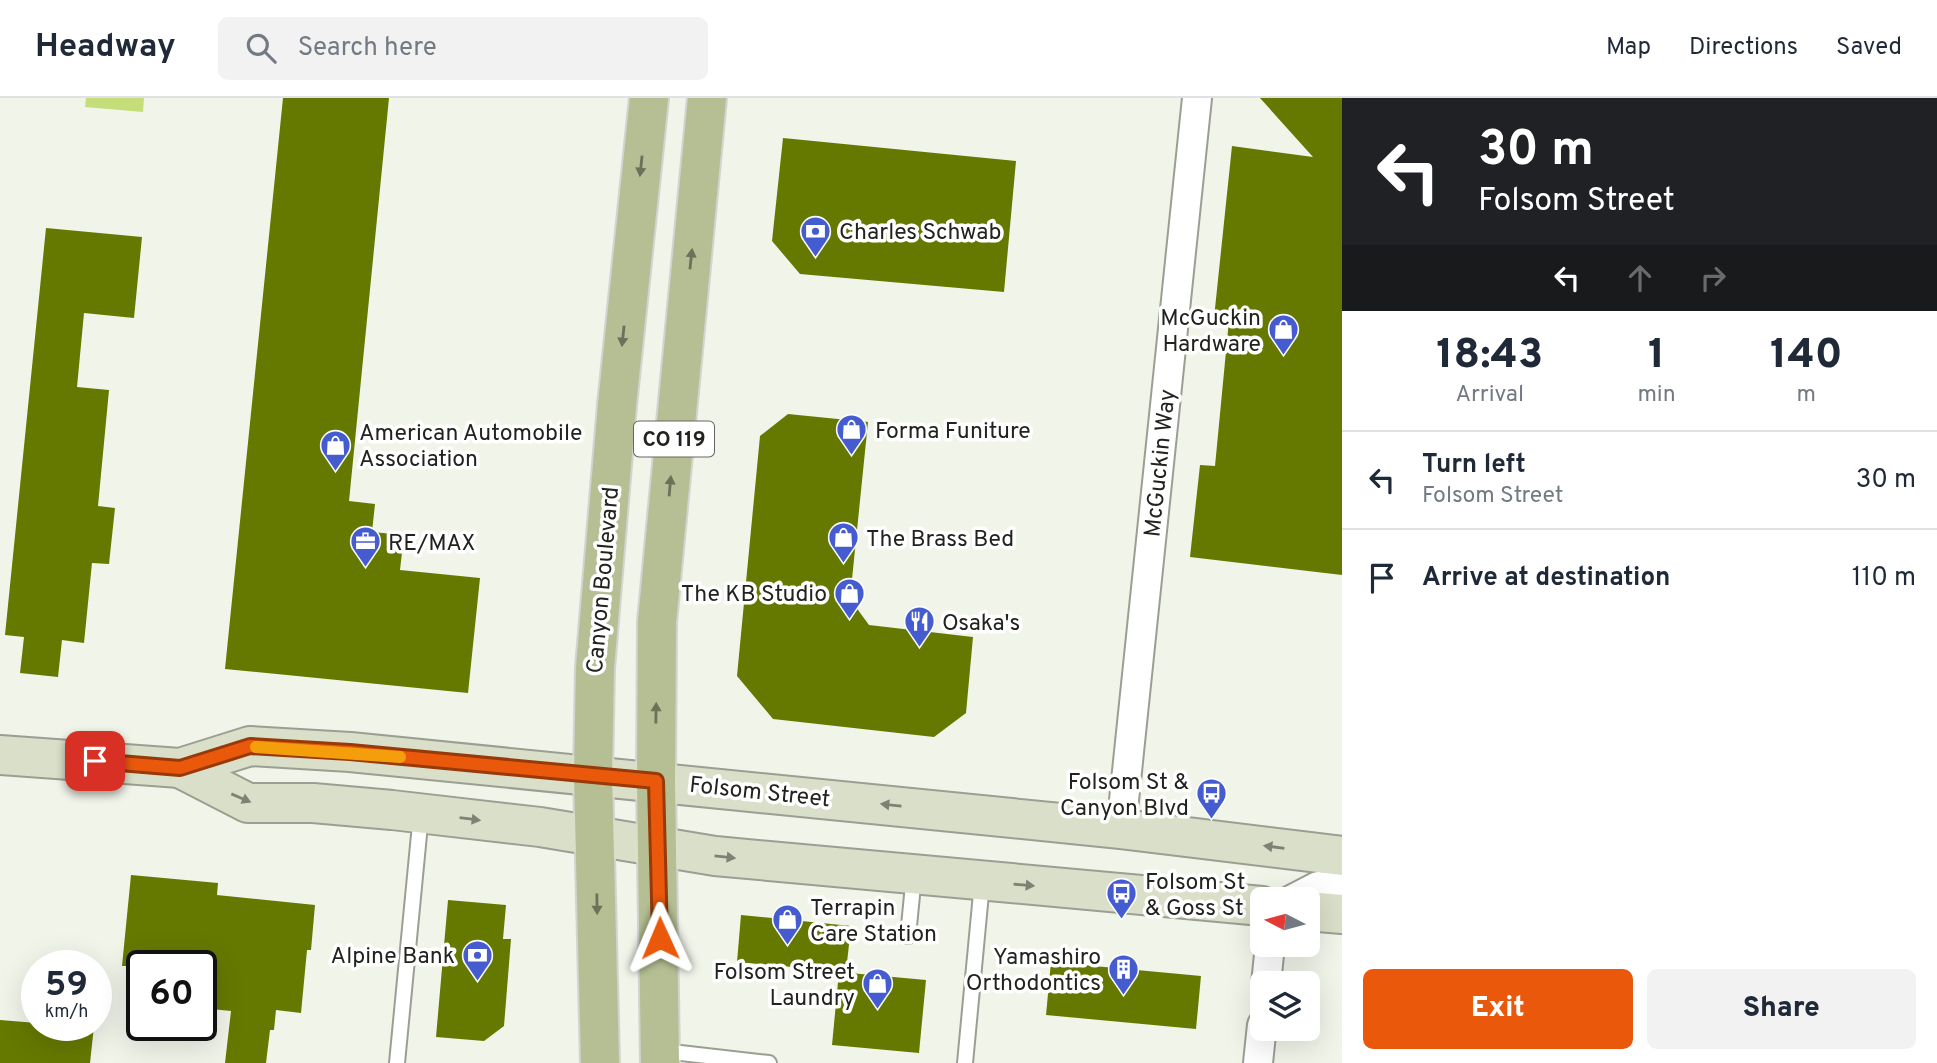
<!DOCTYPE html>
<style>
:root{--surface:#fff;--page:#f2f2f3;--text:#1f2937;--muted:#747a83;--line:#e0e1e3;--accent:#ea580c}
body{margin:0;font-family:Overpass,sans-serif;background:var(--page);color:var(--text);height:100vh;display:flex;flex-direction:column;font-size:26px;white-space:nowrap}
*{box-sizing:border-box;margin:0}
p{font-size:23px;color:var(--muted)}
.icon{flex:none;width:38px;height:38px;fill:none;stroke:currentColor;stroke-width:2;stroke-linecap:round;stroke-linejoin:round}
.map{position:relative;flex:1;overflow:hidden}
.sheet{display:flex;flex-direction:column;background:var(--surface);width:595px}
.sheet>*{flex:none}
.banner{background:#202124;color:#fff;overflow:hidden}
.needle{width:46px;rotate:276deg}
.tools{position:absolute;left:1250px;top:789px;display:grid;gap:14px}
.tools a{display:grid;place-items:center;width:70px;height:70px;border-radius:10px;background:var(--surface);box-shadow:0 7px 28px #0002;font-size:35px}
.speed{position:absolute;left:21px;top:852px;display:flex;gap:14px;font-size:35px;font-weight:700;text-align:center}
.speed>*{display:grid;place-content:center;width:91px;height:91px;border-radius:50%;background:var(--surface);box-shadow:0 7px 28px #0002;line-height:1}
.speed small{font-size:18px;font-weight:400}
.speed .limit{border:4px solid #111;border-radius:10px;background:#fff;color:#111}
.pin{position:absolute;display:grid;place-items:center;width:60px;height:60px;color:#fff;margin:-30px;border-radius:14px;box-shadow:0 4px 10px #0006}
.me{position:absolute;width:77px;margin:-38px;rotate:359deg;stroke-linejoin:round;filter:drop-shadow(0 0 5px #0008)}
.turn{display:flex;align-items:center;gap:24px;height:147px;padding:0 21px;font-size:32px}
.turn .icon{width:91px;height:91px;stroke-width:2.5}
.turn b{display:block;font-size:49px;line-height:60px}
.lanes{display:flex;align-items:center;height:66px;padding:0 21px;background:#0003;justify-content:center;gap:35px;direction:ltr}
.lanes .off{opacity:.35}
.eta{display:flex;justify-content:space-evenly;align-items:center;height:119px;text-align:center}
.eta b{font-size:42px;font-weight:800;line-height:49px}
.cta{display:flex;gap:14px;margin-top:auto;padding:14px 21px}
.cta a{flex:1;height:80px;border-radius:10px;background:var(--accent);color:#fff;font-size:28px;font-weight:800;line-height:80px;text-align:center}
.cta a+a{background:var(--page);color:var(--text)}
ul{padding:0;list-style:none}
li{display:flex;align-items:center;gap:21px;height:98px;padding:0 21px;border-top:2px solid var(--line)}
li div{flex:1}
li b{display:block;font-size:26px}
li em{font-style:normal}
header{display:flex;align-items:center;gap:42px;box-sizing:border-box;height:98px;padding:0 35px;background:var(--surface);border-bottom:2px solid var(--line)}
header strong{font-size:33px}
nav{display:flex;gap:38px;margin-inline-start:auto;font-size:24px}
.search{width:490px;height:63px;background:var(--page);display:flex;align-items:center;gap:18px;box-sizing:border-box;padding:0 24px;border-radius:10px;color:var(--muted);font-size:26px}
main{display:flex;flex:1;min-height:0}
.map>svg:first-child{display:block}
</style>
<header>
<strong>Headway</strong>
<div class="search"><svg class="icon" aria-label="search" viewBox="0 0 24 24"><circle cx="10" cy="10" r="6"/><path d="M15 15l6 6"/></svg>Search here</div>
<nav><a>Map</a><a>Directions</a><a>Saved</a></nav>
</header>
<main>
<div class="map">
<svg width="1342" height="965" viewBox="0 0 1342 965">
<rect width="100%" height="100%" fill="#f1f4e9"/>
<path fill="#c5de7a" d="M86 0H144L143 14 85 9Z"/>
<g fill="#657900">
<path d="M283 0H389L349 403 375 406 372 434 404 437 400 472 480 480 468 595 225 571Z"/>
<path d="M1260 0H1342V477L1190 459 1200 367 1215 368 1229 222 1214 220 1232 48 1313 59Z"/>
<path d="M783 40 1016 63 1004 194 800 176 772 143Z"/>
<path d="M46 130 142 139 134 220 84 215 77 289 109 292 98 408 115 410 109 466 92 465 84 545 62 542 58 579 20 575 24 539 5 537Z"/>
<path d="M788 316 868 324 850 501 869 527 973 539 966 615 934 639 773 621 737 578 760 338Z"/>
<path d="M131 777 218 785 217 797 315 807 311 852H307L301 915 276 912 274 932H270L266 965H225L231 913 201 910V868H122Z"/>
<path d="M448 802 506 807 503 841H511L504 928 484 943 436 939Z"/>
<path d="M741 817 851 828 846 874 737 864Z"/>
<path d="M1051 864 1201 878 1196 931 1046 917Z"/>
<path d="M839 874 926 882 919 955 832 947Z"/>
<path d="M0 922 37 925V928H94L90 965H0Z"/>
</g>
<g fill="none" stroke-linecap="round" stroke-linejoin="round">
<defs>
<g id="service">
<path d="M908 838 914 777"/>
<path d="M663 953 769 965"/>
<path d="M397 965 421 716"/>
<path d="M965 965 982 785"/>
</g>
<g id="minor">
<path d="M1121 731 1197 0"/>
<path d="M1291 802 1318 788 1342 790"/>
<path d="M1266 886 1270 847"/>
<path d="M1258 965 1262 927"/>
</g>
<g id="secondary">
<path d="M0 657 180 670 250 648 350 654 1121 731 1342 758"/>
<path d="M180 670 248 705H313L392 712 540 729 715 758 1262 808"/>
<path d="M1307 813 1342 816"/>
</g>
<g id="primary">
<path d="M600 965 593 677 595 570 617 307 649 0"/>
<path d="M660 965 656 683 657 524 707 0"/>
</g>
</defs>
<use href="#service" stroke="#9b9e93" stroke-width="18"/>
<use href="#minor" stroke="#9b9e93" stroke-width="32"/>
<use href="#secondary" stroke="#9b9e93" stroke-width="42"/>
<use href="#primary" stroke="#d3d3d2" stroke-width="42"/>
<use href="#service" stroke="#fff" stroke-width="14"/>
<use href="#minor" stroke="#fff" stroke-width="28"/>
<use href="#secondary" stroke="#dadfc9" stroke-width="38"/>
<use href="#primary" stroke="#b5bf93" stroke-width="38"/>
</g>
<defs><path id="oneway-solid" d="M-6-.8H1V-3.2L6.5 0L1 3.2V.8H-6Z" transform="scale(1.75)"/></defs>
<g fill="#6c7159">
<use href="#oneway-solid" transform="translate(641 68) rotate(96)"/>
<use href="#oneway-solid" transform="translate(691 161) rotate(-84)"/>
<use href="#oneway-solid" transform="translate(623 238) rotate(96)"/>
<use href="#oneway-solid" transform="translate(670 388) rotate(-85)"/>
<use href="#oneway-solid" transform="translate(656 615) rotate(-89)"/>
<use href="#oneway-solid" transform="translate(597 806) rotate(89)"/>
</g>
<g fill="#7e8174">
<use href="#oneway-solid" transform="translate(241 700) rotate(23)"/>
<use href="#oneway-solid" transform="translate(891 707) rotate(-174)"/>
<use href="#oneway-solid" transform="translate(470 721) rotate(7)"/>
<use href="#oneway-solid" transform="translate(1274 749) rotate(-172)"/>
<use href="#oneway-solid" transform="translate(725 759) rotate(6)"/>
<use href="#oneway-solid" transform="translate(1024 787) rotate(5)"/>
</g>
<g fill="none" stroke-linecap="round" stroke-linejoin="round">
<defs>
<path id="route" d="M95 663 180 670 250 648 350 654 656 683 660 840"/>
</defs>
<use href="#route" stroke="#983908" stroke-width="18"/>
<use href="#route" stroke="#ea580c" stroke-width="12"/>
<path stroke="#f59e0b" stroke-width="12" d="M256 649 400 659"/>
</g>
<defs>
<symbol id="bank-pin" viewBox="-11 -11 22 30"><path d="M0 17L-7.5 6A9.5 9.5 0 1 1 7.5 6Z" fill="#455cd0" stroke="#fff"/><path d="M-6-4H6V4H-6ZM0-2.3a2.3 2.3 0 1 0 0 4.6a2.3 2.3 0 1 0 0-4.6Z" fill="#fff"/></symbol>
<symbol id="shop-pin" viewBox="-11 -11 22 30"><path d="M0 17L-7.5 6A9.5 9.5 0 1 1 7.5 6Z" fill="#455cd0" stroke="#fff"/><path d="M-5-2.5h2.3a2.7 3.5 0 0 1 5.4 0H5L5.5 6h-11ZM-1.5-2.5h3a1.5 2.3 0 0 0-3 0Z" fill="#fff"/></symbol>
<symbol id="office-pin" viewBox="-11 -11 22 30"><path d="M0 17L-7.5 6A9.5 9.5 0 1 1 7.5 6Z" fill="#455cd0" stroke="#fff"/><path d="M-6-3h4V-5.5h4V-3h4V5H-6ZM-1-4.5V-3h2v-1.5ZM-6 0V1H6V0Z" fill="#fff"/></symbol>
<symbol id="restaurant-pin" viewBox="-11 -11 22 30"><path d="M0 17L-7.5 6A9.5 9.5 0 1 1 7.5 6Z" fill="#455cd0" stroke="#fff"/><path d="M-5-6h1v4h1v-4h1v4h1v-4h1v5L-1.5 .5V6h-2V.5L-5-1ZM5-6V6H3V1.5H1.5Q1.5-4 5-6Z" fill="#fff"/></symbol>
<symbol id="bus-pin" viewBox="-11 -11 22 30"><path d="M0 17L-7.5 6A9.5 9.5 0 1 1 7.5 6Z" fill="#455cd0" stroke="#fff"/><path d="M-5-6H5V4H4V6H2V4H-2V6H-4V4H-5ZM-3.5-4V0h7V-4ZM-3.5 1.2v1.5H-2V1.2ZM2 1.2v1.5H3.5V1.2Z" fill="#fff"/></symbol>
<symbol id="building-pin" viewBox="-11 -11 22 30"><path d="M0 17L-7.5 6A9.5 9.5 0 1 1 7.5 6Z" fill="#455cd0" stroke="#fff"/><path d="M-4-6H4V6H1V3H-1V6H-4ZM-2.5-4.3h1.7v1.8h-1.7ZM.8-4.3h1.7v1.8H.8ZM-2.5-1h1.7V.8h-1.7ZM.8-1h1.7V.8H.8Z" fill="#fff"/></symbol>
</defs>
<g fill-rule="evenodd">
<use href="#bank-pin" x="798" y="116" width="35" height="47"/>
<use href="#shop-pin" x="1266" y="214" width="35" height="47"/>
<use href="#shop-pin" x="834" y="314" width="35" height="47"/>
<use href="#shop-pin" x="318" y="330" width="35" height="47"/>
<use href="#shop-pin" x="826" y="422" width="35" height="47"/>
<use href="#office-pin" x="348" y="426" width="35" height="47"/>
<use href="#shop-pin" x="832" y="478" width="35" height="47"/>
<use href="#restaurant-pin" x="902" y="506" width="35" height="47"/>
<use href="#bus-pin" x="1194" y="678" width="35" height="47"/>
<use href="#bus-pin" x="1104" y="778" width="35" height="47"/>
<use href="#shop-pin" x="770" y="804" width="35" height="47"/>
<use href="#bank-pin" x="460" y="840" width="35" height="47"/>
<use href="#building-pin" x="1106" y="854" width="35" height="47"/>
<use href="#shop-pin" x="860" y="868" width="35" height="47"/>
</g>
<g text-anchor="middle" stroke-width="7" stroke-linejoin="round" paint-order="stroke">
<rect fill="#fff" stroke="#646562" stroke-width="2" x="634" y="323.5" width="80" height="35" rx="5"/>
<g font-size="21" font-weight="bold" fill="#22231f">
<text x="674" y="348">CO 119</text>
</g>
<g font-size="23" fill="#22231f" stroke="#fff" text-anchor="start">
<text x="839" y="141">Charles Schwab</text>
<text x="1261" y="227" text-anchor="end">McGuckin<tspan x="1261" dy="26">Hardware</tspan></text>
<text x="875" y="340">Forma Funiture</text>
<text x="359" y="342">American Automobile<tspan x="359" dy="26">Association</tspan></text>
<text x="866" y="448">The Brass Bed</text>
<text x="388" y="452">RE/MAX</text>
<text x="827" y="503" text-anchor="end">The KB Studio</text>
<text x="942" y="532">Osaka's</text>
<text x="1189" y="691" text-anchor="end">Folsom St &amp;<tspan x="1189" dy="26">Canyon Blvd</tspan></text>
<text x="1145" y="791">Folsom St<tspan x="1145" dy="26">&amp; Goss St</tspan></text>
<text x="810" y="817">Terrapin<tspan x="810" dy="26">Care Station</tspan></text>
<text x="455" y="865" text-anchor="end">Alpine Bank</text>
<text x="1101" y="866" text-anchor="end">Yamashiro<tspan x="1101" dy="26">Orthodontics</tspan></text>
<text x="855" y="881" text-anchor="end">Folsom Street<tspan x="855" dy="26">Laundry</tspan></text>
</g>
<g font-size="23" fill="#22231f" stroke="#fff">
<text transform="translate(1159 365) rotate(-84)" y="8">McGuckin Way</text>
<text transform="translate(602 482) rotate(-85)" y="8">Canyon Boulevard</text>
<text transform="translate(760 693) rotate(6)" y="8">Folsom Street</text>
</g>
</g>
</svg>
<div class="tools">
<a><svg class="needle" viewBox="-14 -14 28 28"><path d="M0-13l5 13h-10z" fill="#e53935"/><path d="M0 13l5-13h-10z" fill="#747a83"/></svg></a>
<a><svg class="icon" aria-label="layers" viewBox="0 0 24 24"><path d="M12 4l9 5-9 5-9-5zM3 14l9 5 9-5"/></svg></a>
</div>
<div class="speed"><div>59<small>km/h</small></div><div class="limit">60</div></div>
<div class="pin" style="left:95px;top:663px;background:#d93025"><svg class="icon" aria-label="arrive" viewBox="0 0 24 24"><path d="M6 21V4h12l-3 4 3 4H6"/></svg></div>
<svg class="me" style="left:660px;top:840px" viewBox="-20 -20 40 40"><path d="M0-17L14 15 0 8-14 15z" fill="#ea580c" stroke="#fff" stroke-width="4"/></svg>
</div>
<section class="sheet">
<div class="banner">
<div class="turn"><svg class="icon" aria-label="left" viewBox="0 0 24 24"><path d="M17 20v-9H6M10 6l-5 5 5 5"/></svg><div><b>30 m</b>Folsom Street</div></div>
<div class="lanes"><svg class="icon" aria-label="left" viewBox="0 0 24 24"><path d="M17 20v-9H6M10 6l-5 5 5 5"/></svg><svg class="icon off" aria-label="ahead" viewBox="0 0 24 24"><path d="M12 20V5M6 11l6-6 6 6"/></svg><svg class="icon off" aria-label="right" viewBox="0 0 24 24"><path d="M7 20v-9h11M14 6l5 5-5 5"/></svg></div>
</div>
<div class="eta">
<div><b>18:43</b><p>Arrival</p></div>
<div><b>1</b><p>min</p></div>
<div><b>140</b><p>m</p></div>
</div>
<ul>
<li><svg class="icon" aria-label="left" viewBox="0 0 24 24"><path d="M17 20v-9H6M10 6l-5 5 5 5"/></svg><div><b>Turn left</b><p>Folsom Street</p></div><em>30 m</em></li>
<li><svg class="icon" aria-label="arrive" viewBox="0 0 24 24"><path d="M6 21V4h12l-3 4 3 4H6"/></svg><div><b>Arrive at destination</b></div><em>110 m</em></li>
</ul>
<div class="cta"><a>Exit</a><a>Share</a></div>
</section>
</main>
